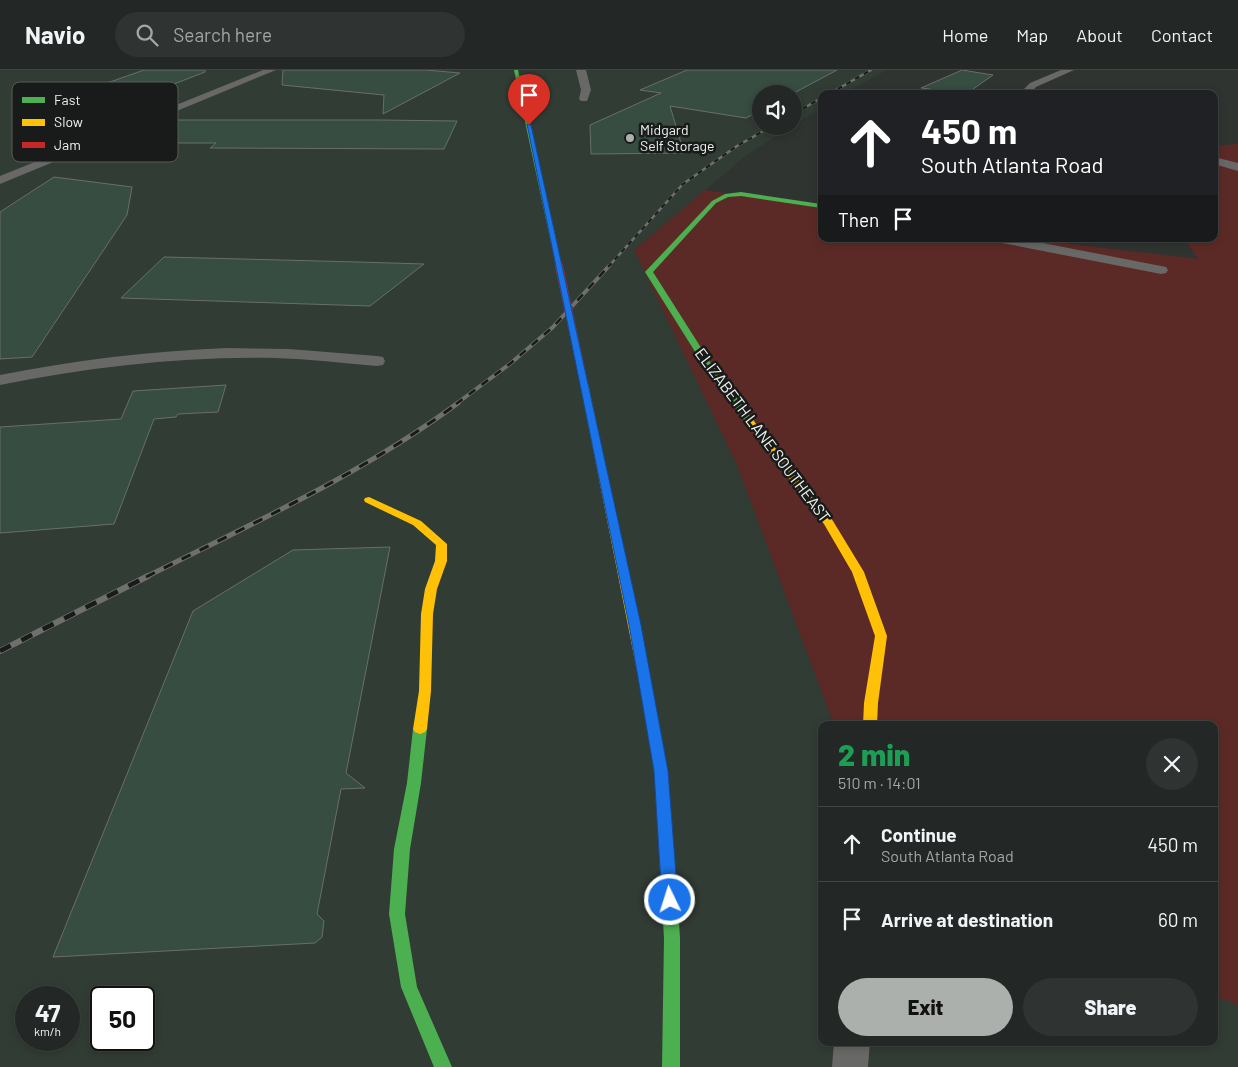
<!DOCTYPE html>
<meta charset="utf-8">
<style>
:root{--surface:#232725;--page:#2f3332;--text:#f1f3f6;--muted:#a3a5a7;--line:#404442;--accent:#abb0ac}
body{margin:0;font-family:Barlow,sans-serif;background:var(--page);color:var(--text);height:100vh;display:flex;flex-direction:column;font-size:19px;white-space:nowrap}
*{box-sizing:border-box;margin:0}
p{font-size:16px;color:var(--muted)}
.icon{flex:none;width:28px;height:28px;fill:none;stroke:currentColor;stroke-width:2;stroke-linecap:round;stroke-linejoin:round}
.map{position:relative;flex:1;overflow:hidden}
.drawer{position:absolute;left:818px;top:651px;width:400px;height:325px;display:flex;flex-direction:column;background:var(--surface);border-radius:10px;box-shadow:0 2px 8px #0003,0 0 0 1px var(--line)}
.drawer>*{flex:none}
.top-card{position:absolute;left:818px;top:20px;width:400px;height:152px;border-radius:10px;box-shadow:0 2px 8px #0003,0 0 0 1px var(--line);background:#202124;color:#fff;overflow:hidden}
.controls{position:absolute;left:752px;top:15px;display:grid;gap:10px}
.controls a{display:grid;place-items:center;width:50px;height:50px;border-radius:50%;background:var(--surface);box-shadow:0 2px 8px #0003,0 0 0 1px var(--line);font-size:25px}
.speed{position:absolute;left:15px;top:916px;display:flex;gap:10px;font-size:25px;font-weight:700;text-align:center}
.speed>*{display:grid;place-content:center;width:65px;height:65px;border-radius:50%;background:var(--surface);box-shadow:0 2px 8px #0003,0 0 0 1px var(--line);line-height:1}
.speed small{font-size:12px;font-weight:400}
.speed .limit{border:2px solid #111;border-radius:8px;background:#fff;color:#111}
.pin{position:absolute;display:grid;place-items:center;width:42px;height:42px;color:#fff;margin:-51px -21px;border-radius:50% 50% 50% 0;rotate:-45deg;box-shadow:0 0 5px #0007}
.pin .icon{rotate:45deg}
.me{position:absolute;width:55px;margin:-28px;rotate:356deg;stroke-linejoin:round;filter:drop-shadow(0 0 4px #0008)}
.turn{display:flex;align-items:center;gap:18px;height:105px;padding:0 20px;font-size:22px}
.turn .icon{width:65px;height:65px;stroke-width:2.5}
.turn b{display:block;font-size:35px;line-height:42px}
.then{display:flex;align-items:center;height:48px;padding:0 20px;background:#0003;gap:10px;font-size:19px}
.round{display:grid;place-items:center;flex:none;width:52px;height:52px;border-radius:26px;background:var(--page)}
.head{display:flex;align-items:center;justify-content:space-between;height:85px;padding:0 20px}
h1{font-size:30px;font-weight:800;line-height:38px;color:#1e9e55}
.button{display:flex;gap:10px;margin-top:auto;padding:10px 20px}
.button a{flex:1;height:58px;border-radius:30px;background:var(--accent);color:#111;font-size:20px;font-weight:800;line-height:58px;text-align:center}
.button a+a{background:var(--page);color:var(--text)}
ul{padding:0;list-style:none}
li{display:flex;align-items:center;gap:15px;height:75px;padding:0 20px;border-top:1px solid var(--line)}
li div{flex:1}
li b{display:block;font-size:19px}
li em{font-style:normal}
header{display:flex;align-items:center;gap:30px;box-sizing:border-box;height:70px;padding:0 25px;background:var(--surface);border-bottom:1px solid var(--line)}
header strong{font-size:24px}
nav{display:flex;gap:28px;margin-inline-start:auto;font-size:18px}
.search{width:350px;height:45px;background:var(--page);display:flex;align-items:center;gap:12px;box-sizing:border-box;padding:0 18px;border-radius:28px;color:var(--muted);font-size:19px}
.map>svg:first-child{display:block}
</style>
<header>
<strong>Navio</strong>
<div class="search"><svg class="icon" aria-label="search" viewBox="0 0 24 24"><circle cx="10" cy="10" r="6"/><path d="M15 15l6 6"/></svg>Search here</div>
<nav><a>Home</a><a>Map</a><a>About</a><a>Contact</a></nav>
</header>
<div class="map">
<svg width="1238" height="997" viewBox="0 0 1238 997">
<rect width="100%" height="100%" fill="#2f3431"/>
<path fill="#313c34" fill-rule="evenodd" d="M0 0H887L843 24H821V38L794 55V24H761V56H792L748 84 634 180 737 395 834 655H821V972H1214V926L1238 935V997H0ZM26 928H69V970H26ZM101 928H144V970H101Z"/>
<path fill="#5c2a26" d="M1238 74V935L1214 926V655H834L737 395 634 180 705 120 821 138V169H1028L1198 189 1184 169H1214V76Z"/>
<g fill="#374d41" stroke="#6a6e6b">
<path d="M144 0H205V2L148 24 93 18Z"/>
<path d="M283 0H426L460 3 383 44 384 25 282 15Z"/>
<path d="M687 0H837L792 24H761V40L746 48 670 36 684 83 591 84 590 55 661 23 640 20Z"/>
<path d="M962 0 993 5 966 24H921L930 19 921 18Z"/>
<path d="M169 50H380L457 51 444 79 210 78 216 73H171L174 70H145Z"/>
<path d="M54 107 132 117 127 145 32 287 0 289V142Z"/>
<path d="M164 187 358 192 424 194 370 236 121 228Z"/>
<path d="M226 315 218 342 178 344 176 347 154 349 114 454 0 463V357L121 349 133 321Z"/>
<path d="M390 477 346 703 365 718 341 719 317 844 324 851 322 867 315 873 53 887 193 541 293 480Z"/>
</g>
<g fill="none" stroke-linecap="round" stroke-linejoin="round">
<g fill="#686867" fill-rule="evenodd">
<path d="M263 0H276L0 114V106Z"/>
<path d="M576 0H586L591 20 587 31H581L579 29 581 20Z"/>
<path d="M1061 0H1074L1036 17 1030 24H1019L1030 13Z"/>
<path d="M1214 87 1238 93V101L1214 94Z"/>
<path d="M995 169H1022L1161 196 1166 197 1168 200 1166 203 1161 204 1002 173Z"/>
<path d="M227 278 289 279 377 286 383 287 385 291 383 295 377 296C343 293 309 289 275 288 183 286 90 297 0 315V305C75 290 150 281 227 278Z"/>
<path d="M834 972H870L868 997H832Z"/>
</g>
<g fill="#4caf50" fill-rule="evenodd">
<path d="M514 0H518L557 173 554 175 551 173Z"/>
<path d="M741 122 821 134V138L741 126 728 127 716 133 653 202 712 295 755 352 750 355 747 354 704 296 645 202 712 131 725 124Z"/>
<path d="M420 654 425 656 427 659 421 713 410 779 405 844 417 917 452 997H434L401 917 389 844 394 779 407 713 413 659 415 656Z"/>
<path d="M670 830 676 832 678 837 680 868V997H662L664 868 662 837 664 832Z"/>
</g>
<g fill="#ffc107" fill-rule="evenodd">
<path d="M584 310 588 313 649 601 647 604H639L637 601 580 313Z"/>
<path d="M750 349 753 350 833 451 864 502 887 566 878 633 877 655H863L864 633 875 566 852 502 824 454 745 352Z"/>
<path d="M369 427 421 451 447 474V491L437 519 433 544 431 621 427 659 425 662 420 664 415 662 413 659 419 621 421 544 425 519 435 491 436 475 413 455 365 432 364 430 365 428Z"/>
</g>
<path fill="#c62828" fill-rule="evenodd" d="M643 597 647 598 649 601 668 701 678 837 676 842 670 844 664 842 662 837 654 701 637 601 639 598Z"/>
<defs>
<g id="rail-far3">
<path d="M829 24 871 0"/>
<path d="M794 44 821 28"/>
<path d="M608 197 683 114 737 76 772 56"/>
</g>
<path id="rail-far2" d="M456 334 511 293 553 257 609 196"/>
<path id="rail-far1" d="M146 507C251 454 362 404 458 333"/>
<path id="rail" d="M0 581 148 506"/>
</defs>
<use href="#rail-far3" stroke="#6f706e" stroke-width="2.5"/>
<use href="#rail-far2" stroke="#6f706e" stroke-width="4"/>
<use href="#rail-far1" stroke="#6f706e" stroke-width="5"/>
<use href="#rail" stroke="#6f706e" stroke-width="6"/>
<use href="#rail-far3" stroke="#181b19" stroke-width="2" stroke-dasharray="5" stroke-linecap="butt"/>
<use href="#rail-far2" stroke="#181b19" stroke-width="2.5" stroke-dasharray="8" stroke-linecap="butt"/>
<use href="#rail-far1" stroke="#181b19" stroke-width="3" stroke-dasharray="10" stroke-linecap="butt"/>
<use href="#rail" stroke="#181b19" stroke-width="4.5" stroke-dasharray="12" stroke-linecap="butt"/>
<path stroke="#c62828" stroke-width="6" d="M554 173 559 197"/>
<path stroke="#c62828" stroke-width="8" d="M559 196 584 313"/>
</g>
<path fill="#1a73e8" stroke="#114b97" d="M527 54 531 55 641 555 668 701 678 830 676 835 670 837 664 835 662 830 654 701 629 555Z"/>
<circle fill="#abb0ac" stroke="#181b19" stroke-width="2" cx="630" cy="68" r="5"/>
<g text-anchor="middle" stroke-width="5" stroke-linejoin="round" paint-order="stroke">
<g font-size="14" fill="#eef2ef" stroke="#181b19" text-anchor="start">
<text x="640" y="65">Midgard<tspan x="640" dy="16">Self Storage</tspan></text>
</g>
<g font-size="16" fill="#eef2ef" stroke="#181b19">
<text transform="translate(763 365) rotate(53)" y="6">ELIZABETH LANE SOUTHEAST</text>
</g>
</g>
<rect x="12" y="12" width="166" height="80" rx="8" fill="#181b19" stroke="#585c59" stroke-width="1"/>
<rect x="22" y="27" width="23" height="6" fill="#4caf50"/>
<rect x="22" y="49" width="23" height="7" fill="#ffc107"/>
<rect x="22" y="72" width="23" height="6" fill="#c62828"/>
<g font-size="14" fill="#eef2ef">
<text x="54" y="35">Fast</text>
<text x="54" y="57">Slow</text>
<text x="54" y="80">Jam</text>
</g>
</svg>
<div class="controls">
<a><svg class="icon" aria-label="sound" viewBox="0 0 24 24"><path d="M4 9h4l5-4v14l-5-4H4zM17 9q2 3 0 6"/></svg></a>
</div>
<div class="speed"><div>47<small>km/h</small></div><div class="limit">50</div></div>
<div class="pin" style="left:529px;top:55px;background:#d93025"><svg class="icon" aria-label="arrive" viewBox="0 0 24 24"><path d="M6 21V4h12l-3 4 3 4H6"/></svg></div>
<svg class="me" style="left:670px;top:830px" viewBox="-20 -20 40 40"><circle r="17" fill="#1a73e8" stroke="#fff" stroke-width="3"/><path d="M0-11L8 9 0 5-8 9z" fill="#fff"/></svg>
<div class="top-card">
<div class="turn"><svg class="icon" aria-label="ahead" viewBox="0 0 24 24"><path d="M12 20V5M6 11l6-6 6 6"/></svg><div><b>450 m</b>South Atlanta Road</div></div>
<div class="then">Then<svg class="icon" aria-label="arrive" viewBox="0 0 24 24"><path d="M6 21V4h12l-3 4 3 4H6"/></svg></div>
</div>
<section class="drawer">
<div class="head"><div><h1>2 min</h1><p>510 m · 14:01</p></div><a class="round"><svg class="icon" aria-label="close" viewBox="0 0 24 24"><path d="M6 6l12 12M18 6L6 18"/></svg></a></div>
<ul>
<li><svg class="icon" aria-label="ahead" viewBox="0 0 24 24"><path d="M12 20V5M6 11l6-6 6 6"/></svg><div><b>Continue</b><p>South Atlanta Road</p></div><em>450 m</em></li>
<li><svg class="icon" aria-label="arrive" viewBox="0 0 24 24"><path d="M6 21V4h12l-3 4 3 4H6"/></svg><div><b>Arrive at destination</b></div><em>60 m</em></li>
</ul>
<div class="button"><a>Exit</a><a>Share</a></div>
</section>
</div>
